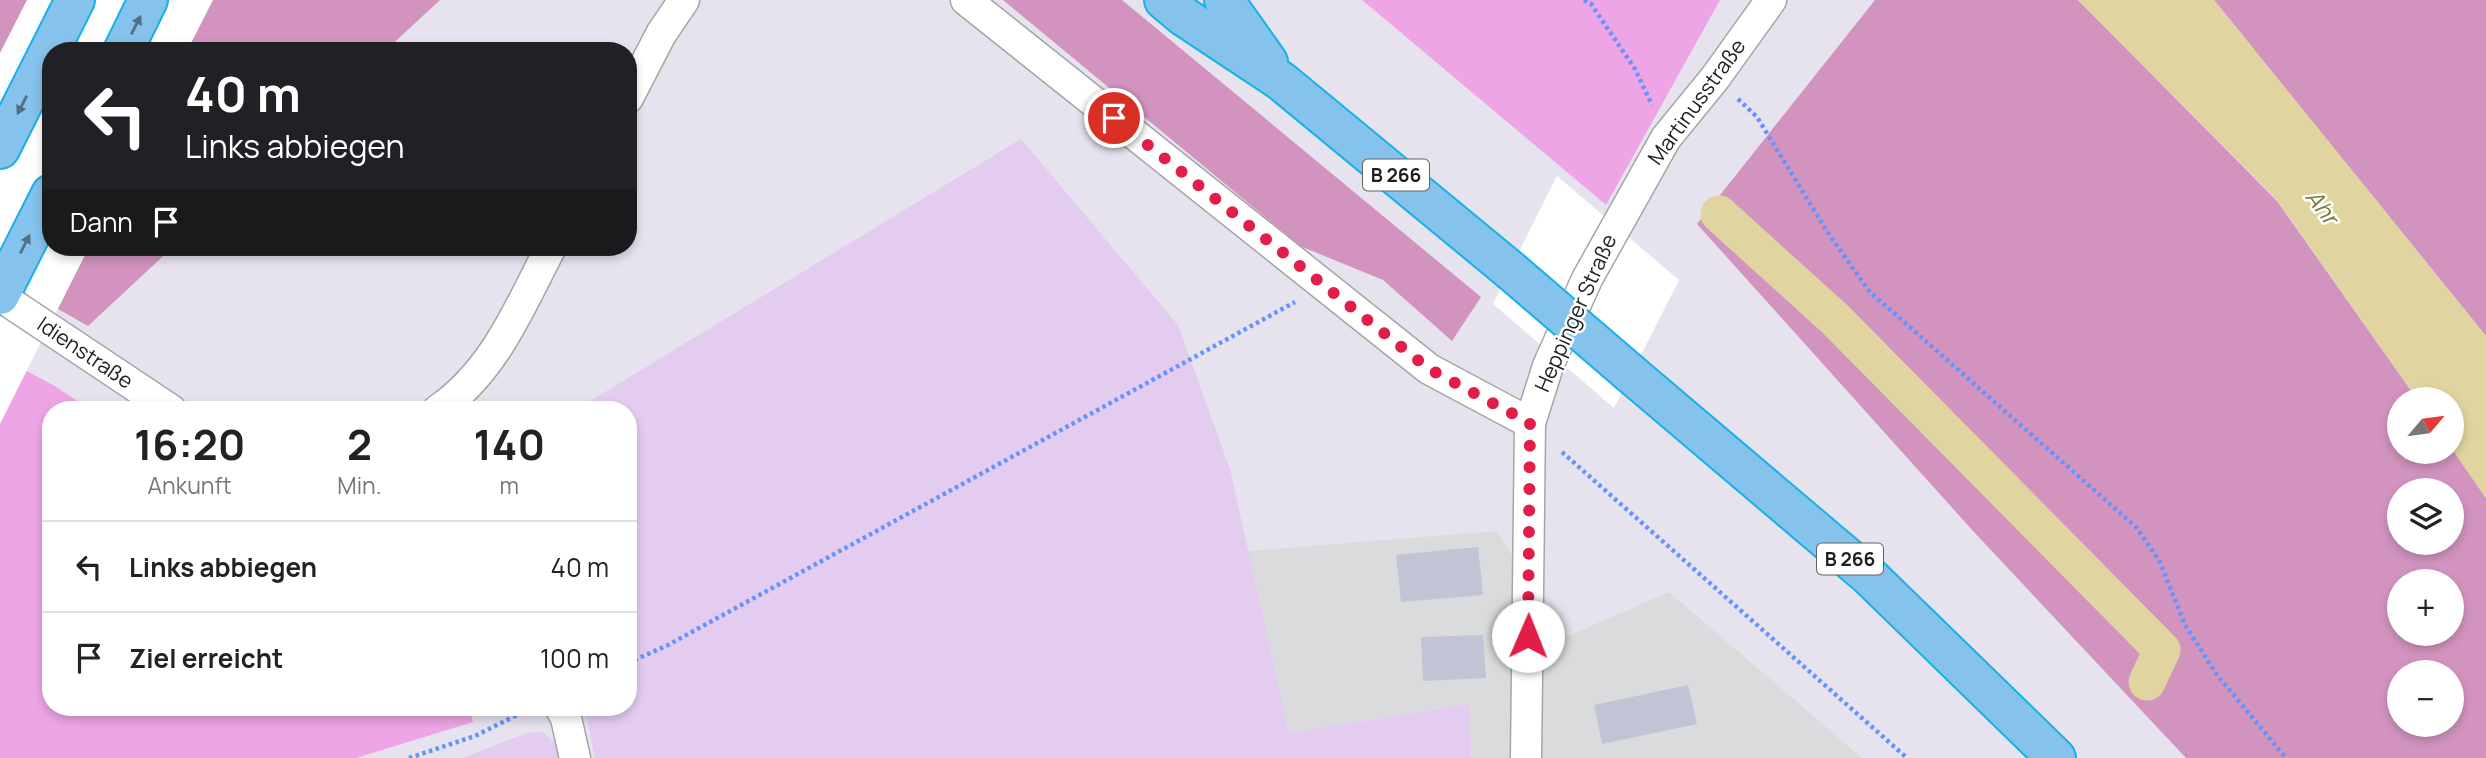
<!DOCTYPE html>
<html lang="de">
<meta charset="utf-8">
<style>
:root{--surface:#fff;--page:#f2f2f2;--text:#222;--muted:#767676;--line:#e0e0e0}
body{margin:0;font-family:Manrope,sans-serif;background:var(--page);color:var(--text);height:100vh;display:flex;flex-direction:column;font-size:26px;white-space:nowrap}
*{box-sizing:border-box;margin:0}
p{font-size:23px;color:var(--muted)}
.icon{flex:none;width:38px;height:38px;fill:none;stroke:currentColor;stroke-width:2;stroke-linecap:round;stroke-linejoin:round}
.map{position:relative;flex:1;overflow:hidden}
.side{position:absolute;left:42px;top:401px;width:595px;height:315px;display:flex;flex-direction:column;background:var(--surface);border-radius:28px;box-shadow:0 4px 10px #0003}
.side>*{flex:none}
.top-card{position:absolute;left:42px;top:42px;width:595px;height:214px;border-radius:28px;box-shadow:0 4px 10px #0003;background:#202124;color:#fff;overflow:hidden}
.needle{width:46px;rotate:61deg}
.tools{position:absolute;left:2387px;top:387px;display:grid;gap:14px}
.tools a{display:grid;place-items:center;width:77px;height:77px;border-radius:50%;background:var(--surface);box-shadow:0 4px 10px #0003;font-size:35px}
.pin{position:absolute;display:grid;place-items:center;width:60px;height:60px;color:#fff;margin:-30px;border:4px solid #fff;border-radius:50%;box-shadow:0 2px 7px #0007}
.me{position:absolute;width:77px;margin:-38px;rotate:1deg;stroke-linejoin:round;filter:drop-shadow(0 0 5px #0008)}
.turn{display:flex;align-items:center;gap:24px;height:147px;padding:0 28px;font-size:32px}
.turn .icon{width:91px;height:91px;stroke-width:2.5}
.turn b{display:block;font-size:49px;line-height:60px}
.then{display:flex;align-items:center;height:66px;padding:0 28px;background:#0003;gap:14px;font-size:26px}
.eta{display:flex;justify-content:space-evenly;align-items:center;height:119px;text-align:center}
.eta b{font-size:42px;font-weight:700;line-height:49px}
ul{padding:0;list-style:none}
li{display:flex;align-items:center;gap:21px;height:91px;padding:0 28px;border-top:2px solid var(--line)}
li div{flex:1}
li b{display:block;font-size:26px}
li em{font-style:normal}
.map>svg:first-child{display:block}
</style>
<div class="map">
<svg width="2486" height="758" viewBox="0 0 2486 758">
<rect width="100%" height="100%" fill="#e6e3ef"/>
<path fill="#dadbdc" d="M1497 531 1563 638 1669 592 1862 758H1471L1468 704 1289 733 1248 551Z"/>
<g fill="#e4ccf0">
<path d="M1021 139 1178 325 1230 469 1289 733 1469 704 1471 758H595L587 719 579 707H628V410L577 409Z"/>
<path d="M543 732 555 743 559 758H462L527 733Z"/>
</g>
<g fill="#eda5e6">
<path d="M1362 0H1720L1606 205Z"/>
<path d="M0 357 55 386 89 409 51 410V707H469L473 722 356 758H0Z"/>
</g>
<g fill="#d294bf" fill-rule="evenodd">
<path d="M0 0H440L385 51H51V247H173L88 326 0 276Z"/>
<path d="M1003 0H1122L1481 297 1452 341 1383 280 1300 246Z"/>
<path d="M1875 0H2078L2277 201 2417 399H2399V452H2452V449L2486 498V758H2186L1973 531 1697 224ZM2399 490H2452V542H2399ZM2399 581H2452V634H2399ZM2399 672H2452V724H2399Z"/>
<path d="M2214 0H2486V336Z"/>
</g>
<path fill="#e0d5a0" d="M2078 0H2214L2486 336V498L2452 449V399H2417L2277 200Z"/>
<g fill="#fff">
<path d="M27 0H213L187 51H51V247H89L0 424V53Z"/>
<path d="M1557 176 1679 280 1614 408 1493 304Z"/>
</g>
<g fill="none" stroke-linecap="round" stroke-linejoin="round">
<path stroke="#e0d5a0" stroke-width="37" d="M1719 214 1835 319 2162 650 2147 682"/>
</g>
<g fill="#c3c3d6">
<path d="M1478 547 1483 595 1401 602 1396 555Z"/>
<path d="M1483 635 1486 678 1423 681 1421 637Z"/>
<path d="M1688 685 1697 724 1602 744 1594 705Z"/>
</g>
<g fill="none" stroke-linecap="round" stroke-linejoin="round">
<defs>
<g id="street">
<path d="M966 0 1429 369 1530 423"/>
<path d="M628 98 661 34 684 0"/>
<path d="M0 296 171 410"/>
<path d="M438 410C495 371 520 306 551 247"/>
<path d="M560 707 566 718 575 758"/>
<path d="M1526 758 1530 423 1548 366 1587 279 1666 138 1715 78 1771 0"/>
</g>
<g id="highway">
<path d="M1164 0 1183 16 1281 81 1510 270"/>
<path d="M1224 0 1268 62"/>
<path d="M123 51 148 0"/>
<path d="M0 149 75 0"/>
<path d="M0 295 51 194"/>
<path d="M1631 374 1868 575 2056 758"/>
</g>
</defs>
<use href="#street" stroke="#a5a5a5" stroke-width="33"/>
<use href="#highway" stroke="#18b1e5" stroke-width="42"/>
<g stroke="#6493ff" stroke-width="4.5" stroke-dasharray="3.5 3.5" stroke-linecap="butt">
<path d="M1584 0 1591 4 1635 69 1652 105"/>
<path d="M1738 99 1757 117 1828 233 1869 291 2136 527 2160 562 2185 625 2217 675 2286 758"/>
<path d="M1562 452 1907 758"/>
<path d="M628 663 668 645 1295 302"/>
<path d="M409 758 475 736 529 709"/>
</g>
<use href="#street" stroke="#fff" stroke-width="30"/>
<use href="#highway" stroke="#85c2ec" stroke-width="38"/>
<defs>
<path id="highway-bridge" d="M1510 270 1631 374"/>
</defs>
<use href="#highway-bridge" stroke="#18b1e5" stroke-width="42" stroke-linecap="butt"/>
<use href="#highway-bridge" stroke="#85c2ec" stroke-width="38"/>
</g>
<defs><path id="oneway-solid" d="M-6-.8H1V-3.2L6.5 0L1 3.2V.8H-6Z" transform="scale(1.75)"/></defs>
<g fill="#527085">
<use href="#oneway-solid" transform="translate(136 25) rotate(-63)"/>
<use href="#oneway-solid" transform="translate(22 105) rotate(117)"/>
<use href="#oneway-solid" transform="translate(25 244) rotate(-63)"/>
</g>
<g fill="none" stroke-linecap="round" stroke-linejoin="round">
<path stroke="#e11d48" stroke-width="12" stroke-dasharray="0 21.6" d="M1114 118 1429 369 1530 423 1528 636"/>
</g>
<g text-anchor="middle" stroke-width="5" stroke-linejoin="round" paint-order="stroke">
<g fill="#fff" stroke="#626262" stroke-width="2">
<rect x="1363" y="159.5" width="66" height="31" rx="5"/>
<rect x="1817" y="543.5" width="66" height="31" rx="5"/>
</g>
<g font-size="19" font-weight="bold" fill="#1e1e1e">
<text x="1396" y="182">B 266</text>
<text x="1850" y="566">B 266</text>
</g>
<g font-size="21" fill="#1e1e1e" stroke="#fff">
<text transform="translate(1697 102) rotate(-54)" y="7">Martinusstraße</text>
<text transform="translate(1576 313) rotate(-66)" y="7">Heppinger Straße</text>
<text transform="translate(85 353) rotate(34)" y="7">Idienstraße</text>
</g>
<g font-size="23" font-style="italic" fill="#747b32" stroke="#fff">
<text transform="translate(2322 207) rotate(53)" y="8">Ahr</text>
</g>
</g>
</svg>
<div class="tools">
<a><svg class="needle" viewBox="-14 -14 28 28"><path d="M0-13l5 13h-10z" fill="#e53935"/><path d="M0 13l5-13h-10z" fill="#767676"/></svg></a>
<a><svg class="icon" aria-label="layers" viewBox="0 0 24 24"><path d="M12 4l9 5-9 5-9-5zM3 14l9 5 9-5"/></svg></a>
<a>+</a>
<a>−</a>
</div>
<div class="pin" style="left:1114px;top:118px;background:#d93025"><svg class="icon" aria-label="arrive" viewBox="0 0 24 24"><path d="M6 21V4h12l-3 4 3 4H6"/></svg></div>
<svg class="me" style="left:1528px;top:636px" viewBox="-20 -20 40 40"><circle r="19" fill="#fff"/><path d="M0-13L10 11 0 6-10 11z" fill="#e11d48"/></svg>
<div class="top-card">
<div class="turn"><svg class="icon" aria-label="left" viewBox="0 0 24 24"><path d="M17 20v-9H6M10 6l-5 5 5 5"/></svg><div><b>40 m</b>Links abbiegen</div></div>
<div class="then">Dann<svg class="icon" aria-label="arrive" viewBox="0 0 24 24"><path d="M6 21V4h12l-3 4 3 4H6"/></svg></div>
</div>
<section class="side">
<div class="eta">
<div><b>16:20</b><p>Ankunft</p></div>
<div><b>2</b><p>Min.</p></div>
<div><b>140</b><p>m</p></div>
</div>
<ul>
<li><svg class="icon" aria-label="left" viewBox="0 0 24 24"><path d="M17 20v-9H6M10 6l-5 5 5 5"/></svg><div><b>Links abbiegen</b></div><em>40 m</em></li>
<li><svg class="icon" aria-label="arrive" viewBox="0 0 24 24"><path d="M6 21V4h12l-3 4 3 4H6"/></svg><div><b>Ziel erreicht</b></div><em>100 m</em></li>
</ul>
</section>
</div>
